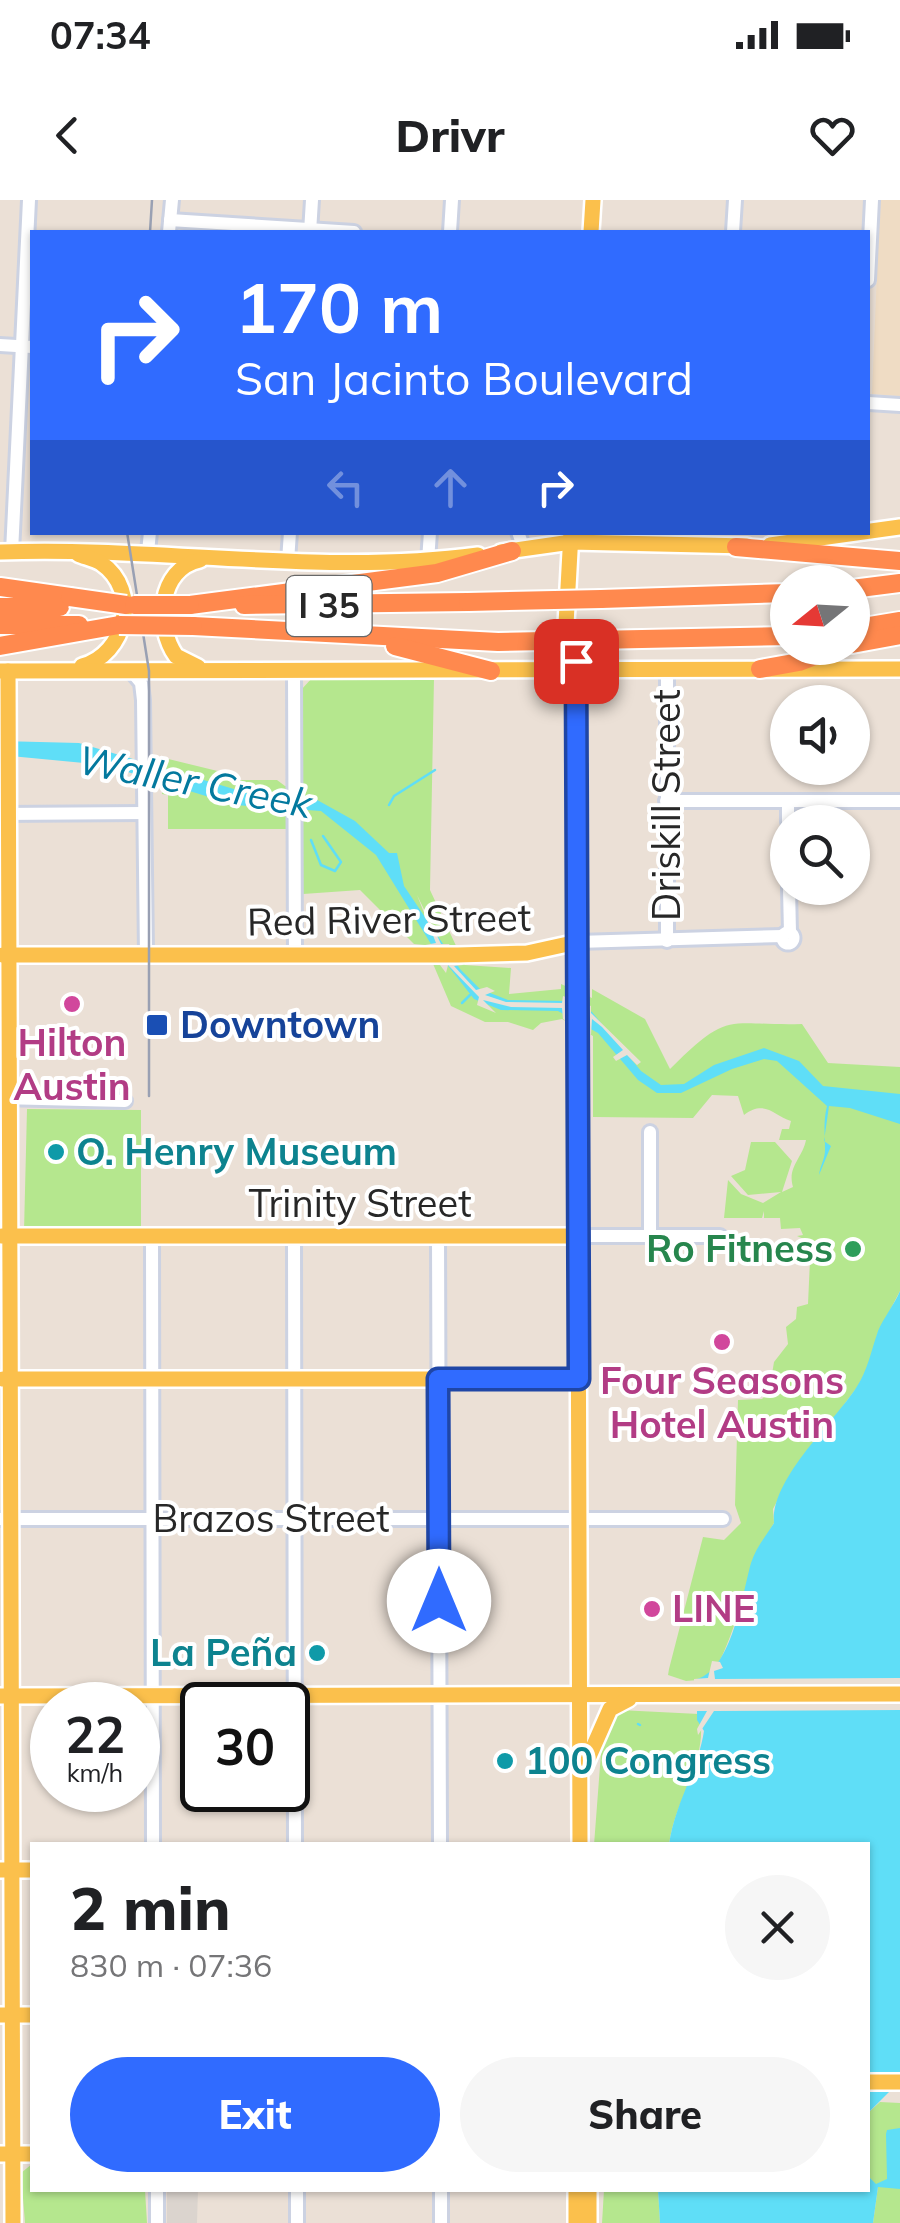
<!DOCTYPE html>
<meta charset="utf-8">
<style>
:root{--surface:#fff;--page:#f6f6f6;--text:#202124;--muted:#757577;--accent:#306bff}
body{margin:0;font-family:Mulish,sans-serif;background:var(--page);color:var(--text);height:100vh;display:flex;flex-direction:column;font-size:38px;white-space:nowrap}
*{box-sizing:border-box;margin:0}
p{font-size:32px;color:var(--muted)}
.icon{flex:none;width:55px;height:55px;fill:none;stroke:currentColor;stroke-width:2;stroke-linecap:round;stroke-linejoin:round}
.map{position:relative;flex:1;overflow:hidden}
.panel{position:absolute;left:30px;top:1642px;width:840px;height:350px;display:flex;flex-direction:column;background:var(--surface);border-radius:0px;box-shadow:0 2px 8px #0004}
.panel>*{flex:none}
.top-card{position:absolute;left:30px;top:30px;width:840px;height:305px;border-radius:0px;box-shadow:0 2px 8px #0004;background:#306bff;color:#fff;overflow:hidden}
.needle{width:65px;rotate:252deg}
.controls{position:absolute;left:770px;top:365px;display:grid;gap:20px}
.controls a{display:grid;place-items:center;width:100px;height:100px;border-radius:50%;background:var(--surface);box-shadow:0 2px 8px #0004;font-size:50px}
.speed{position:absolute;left:30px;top:1482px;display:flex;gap:20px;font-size:50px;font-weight:700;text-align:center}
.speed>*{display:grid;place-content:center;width:130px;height:130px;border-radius:50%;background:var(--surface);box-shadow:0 2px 8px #0004;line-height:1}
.speed small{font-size:25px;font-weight:400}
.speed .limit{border:5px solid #111;border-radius:15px;background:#fff;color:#111}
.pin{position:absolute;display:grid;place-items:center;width:85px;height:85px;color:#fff;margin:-42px;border-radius:20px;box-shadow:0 5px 15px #0006}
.me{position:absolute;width:110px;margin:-55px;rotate:0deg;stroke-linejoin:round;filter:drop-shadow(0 0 8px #0008)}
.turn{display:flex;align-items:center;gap:35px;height:210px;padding:0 40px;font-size:45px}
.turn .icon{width:130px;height:130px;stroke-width:2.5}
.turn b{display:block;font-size:70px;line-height:85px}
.lanes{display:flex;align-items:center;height:95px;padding:0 40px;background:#0003;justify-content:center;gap:50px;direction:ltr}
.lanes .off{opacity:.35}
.round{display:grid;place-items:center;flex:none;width:105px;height:105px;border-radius:52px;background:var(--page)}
.headline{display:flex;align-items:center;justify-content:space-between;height:170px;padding:0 40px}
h1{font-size:60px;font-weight:800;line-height:75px}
.cta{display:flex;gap:20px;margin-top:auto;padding:20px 40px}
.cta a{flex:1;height:115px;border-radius:60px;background:var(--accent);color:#fff;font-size:40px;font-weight:800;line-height:115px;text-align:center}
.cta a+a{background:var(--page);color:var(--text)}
.status{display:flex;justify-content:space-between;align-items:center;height:70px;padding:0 50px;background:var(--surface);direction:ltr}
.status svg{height:28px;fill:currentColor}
header{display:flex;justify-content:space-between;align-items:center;height:130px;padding:0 40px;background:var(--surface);font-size:45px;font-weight:800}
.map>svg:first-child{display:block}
</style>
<div class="status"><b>07:34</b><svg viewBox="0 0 49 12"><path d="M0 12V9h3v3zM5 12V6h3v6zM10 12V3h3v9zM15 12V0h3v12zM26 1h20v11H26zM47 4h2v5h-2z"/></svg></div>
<header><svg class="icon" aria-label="back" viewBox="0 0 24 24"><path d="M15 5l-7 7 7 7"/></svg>Drivr<svg class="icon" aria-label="heart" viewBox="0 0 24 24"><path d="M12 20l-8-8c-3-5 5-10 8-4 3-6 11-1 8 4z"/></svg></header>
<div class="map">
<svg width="900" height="2023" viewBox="0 0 900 2023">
<rect width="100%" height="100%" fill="#ebe0d6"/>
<path fill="#efdcc4" d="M880 0H900V196L872 194Z"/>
<g fill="#b5e78e">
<path d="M312 478H434L430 690 465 765 511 768 509 794 561 789V784L592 798V789L645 819 670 869C730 809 726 826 802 824L828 863 900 867V1091L877 1135 875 1153 858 1186 789 1278 773 1309 774 1323C745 1370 740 1430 710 1479L686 1481 668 1475 669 1469 703 1337 724 1340 741 1323 735 1305 738 1200 762 1199 769 1192 774 1162 788 1144 786 1127 796 1119 797 1107 808 1104 810 1060 814 1059 806 1040 797 1036 803 1035 800 1028 781 1029 780 1018H764V1011L762 1018H724L728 980 741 994 763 1003 781 992 748 995 731 976 745 970 751 942H775L792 961 782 992 793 987C787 967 802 959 806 940H779L782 929H789L791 921C774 916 765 899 744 915L738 896 712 895 693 918 593 917V836L562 819 541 823 533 830 508 822H485L451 806 425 745 414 744 360 690 303 694 300 629H168V595L162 594V584H152V555L238 576 239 580H277L285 586 300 587 301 490Z"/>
<path d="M27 909 141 910V1031H24Z"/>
<path d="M619 1510 699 1514C710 1559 674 1600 669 1645H594L602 1540Z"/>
<path d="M880 1902 900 1903V2023H873L878 1987 868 1976V1913Z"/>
<path d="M32 1964V1990H145L147 2023H25L21 1973Z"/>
<path d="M604 1990H658L660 2023H602Z"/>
</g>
<path fill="#dbd4ce" d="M167 1990H198L197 2023H167Z"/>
<g fill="#5fdef7">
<path d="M0 541 79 543 254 595 310 596 355 621 389 653H397L404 686 460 769 480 789 508 800 567 801 592 812 641 871 661 885 684 884 714 865 764 848 799 861 823 886 900 894V924L850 908 829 906 824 941 831 946 819 975C820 966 825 959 825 950 825 934 823 922 827 906L777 861 764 859 732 869 681 893H657L638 880 598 833 558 811 501 810 474 799 431 744 376 655 321 611 235 605 105 565 0 555Z"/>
<path d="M900 1091V1881L868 1913V1645H669C674 1605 698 1570 704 1531L697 1520V1479C732 1469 742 1395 751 1363 756 1347 766 1336 774 1323 770 1280 833 1223 856 1188 868 1170 871 1151 878 1131 884 1117 894 1105 900 1091Z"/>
<path d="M900 1928V1989L878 1987 873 2023H660L658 1990H868V1976L876 1984 887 1979 886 1934 887 1930Z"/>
</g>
<g fill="#ebe0d6">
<path d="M417 695 441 744H449L463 765 454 766 476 790 487 787 495 791 485 795 506 802 562 803 563 796 591 806V813L641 862 637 865 627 855 616 861 613 857 623 850 602 827 592 819 591 835 563 819 562 808 511 807 483 800 496 813 477 805 479 797 448 765 446 773 425 745 436 743Z"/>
<path d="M712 1461 720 1462 723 1468 714 1471 715 1479 900 1478V1510L714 1511 698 1535 697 1529 707 1511H694V1479L708 1478Z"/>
</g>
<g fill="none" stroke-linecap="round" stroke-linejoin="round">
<g stroke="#5fdef7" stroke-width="2.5">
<path d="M389 605 394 596 435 570"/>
<path d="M311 640 321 665 335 671 341 662 323 636"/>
<path d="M462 803 470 795"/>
<path d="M638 1524 640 1525"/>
</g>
<defs>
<g id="minor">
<path d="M170 20 354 32"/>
<path d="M169 32 172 0"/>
<path d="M310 32 312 0"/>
<path d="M450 32 452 0"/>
<path d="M733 32 735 0"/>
<path d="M868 80 872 0"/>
<path d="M0 145 32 147"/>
<path d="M868 203 900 205"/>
<path d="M518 332 524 349"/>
<path d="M12 352 29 0"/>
<path d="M148 352 150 332"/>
<path d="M288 361 290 332"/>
<path d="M428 361 430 332"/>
<path d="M667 470V741"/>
<path d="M131 471 141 483 143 500 146 755"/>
<path d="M294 471 295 755"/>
<path d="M666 601H900"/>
<path d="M788 602V622"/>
<path d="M0 614 144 613"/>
<path d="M789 688 790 733"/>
<circle cx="788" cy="738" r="5.5"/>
<path d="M577 742 783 736"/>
<path d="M0 898 125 901"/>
<path d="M650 932V1036"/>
<path d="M152 1036 153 1645"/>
<path d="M294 1036 295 1645"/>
<path d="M438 1036 440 1645"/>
<path d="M578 1036H720"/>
<path d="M0 1319H723"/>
<path d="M297 1990V2023"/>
<path d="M441 1990V2023"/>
<path d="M157 2023V1990"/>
</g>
<g id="major">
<path d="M591 32 593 0"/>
<path d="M770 345 900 327"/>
<path d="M0 352C159 346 320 376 478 355"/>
<path d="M501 352 571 342 747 346"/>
<path d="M78 354C85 357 94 359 101 363 142 391 125 455 82 466"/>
<path d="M566 424 571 333"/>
<path d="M576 461 580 1645"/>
<path d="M198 467 176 456C155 426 158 369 200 360"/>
<path d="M0 471 900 469"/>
<path d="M8 471 13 2023"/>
<path d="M3 755H458L527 753 577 742"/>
<path d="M2 1036H578"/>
<path d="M3 1179H579"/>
<path d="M0 1496 900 1494"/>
<path d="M584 1568 610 1509 629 1499"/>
<path d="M0 1670H32"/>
<path d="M0 1815H32"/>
<path d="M868 1882H900"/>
<path d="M0 1954H32"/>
<path d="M576 2023V1990"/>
<path d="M589 2023V1990"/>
</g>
<g id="highway">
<path d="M736 347 900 361"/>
<path d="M0 387 70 397"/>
<path d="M852 389 900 383"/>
<path d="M601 399 788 393"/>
<path d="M190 405 437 373 512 351"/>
<path d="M244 405 468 402"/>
<path d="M0 407H60"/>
<path d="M0 425H79"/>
<path d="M193 426 498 442 788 436"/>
<path d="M852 429 900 421"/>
<path d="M852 444 900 435"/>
<path d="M0 446 119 425"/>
<path d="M395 446 491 471"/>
<path d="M760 469 799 462 835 448"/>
</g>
</defs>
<use href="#minor" stroke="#ccd2e2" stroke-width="18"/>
<use href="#major" stroke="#fff" stroke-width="20"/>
<use href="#highway" stroke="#fff" stroke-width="22"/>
<use href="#minor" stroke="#fff" stroke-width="12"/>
<use href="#major" stroke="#fbc04c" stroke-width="15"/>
<use href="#highway" stroke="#ff894e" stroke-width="18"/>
<g stroke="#99a0b3" stroke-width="2.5">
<path d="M150 32 152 0"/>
<path d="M127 332 149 471V896"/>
</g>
<defs>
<path id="major-bridge" d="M566 424 576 461"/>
<g id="highway-bridge">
<path d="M70 397 126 405"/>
<path d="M468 402 601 399"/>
<path d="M134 405H190"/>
<path d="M119 425 193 426"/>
</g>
</defs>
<use href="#major-bridge" stroke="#fff" stroke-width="20" stroke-linecap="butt"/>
<use href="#highway-bridge" stroke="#fff" stroke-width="22" stroke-linecap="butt"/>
<use href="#major-bridge" stroke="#fbc04c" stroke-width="15"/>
<use href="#highway-bridge" stroke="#ff894e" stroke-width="18"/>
</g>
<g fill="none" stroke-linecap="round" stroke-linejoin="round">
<defs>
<path id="route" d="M439 1401 438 1179H579L576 461"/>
</defs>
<use href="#route" stroke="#1f46a6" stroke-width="25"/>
<use href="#route" stroke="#306bff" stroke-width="18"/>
</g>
<g fill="#d1479c" stroke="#fff" stroke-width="4">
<circle cx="72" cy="804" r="10"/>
<circle cx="722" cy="1142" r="10"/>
<circle cx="652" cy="1409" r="10"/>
</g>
<rect fill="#1a4fb4" stroke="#fff" stroke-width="4" x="145" y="813" width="24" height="24" rx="5"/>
<g fill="#0f9aa8" stroke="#fff" stroke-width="4">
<circle cx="56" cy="952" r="10"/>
<circle cx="317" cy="1453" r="10"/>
<circle cx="505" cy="1561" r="10"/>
</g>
<circle fill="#2e9e5b" stroke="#fff" stroke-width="4" cx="853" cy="1049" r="10"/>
<g text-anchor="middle" stroke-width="8" stroke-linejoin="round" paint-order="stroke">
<rect fill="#fff" stroke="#686868" stroke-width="2.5" x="286.5" y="376" width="85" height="60" rx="8"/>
<g font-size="35" font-weight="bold" fill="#272727">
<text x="329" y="418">I 35</text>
</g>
<g font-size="38" fill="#272727" stroke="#fff">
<text transform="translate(667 605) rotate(-90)" y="13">Driskill Street</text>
<text transform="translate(389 720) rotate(-1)" y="13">Red River Street</text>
<text x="360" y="1017">Trinity Street</text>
<text x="271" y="1332">Brazos Street</text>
</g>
<g font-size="38" font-weight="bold" fill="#164399" stroke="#fff" text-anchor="start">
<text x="180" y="838">Downtown</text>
</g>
<g font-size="38" font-weight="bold" fill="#b23c85" stroke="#fff">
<text x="72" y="856">Hilton<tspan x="72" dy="44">Austin</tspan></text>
<text x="722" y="1194">Four Seasons<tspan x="722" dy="44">Hotel Austin</tspan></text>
<text x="672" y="1422" text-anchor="start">LINE</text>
</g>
<g font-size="38" font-weight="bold" fill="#0d838f" stroke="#fff" text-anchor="start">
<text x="76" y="965">O. Henry Museum</text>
<text x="297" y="1466" text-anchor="end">La Peña</text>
<text x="525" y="1574">100 Congress</text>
</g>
<g font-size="38" font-weight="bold" fill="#27864d" stroke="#fff" text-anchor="end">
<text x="833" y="1062">Ro Fitness</text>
</g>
<g font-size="40" font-style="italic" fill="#03799e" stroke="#fff">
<text transform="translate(195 582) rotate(11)" y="14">Waller Creek</text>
</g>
</g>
</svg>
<div class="controls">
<a><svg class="needle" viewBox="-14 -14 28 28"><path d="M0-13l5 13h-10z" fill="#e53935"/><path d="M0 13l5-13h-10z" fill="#757577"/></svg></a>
<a><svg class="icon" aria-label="sound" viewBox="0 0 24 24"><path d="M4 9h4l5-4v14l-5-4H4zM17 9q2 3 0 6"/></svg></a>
<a><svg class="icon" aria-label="search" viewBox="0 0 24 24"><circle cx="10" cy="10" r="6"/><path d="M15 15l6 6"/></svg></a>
</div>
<div class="speed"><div>22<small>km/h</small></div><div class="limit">30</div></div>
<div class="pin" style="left:576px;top:461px;background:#d93025"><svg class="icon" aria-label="arrive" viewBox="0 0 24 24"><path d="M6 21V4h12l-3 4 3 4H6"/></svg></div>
<svg class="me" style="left:439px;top:1401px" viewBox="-20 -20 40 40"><circle r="19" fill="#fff"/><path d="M0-13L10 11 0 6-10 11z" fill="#306bff"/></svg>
<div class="top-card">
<div class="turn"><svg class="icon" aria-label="right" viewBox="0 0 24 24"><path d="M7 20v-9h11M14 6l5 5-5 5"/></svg><div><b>170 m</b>San Jacinto Boulevard</div></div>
<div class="lanes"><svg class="icon off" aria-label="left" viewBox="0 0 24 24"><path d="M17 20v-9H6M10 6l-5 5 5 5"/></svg><svg class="icon off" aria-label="ahead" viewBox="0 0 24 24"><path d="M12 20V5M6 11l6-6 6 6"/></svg><svg class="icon" aria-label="right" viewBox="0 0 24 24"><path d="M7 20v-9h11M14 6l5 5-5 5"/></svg></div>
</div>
<section class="panel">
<div class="headline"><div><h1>2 min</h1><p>830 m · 07:36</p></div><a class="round"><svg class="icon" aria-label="close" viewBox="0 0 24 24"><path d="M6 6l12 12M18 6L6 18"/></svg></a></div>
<div class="cta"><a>Exit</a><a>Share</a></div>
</section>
</div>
